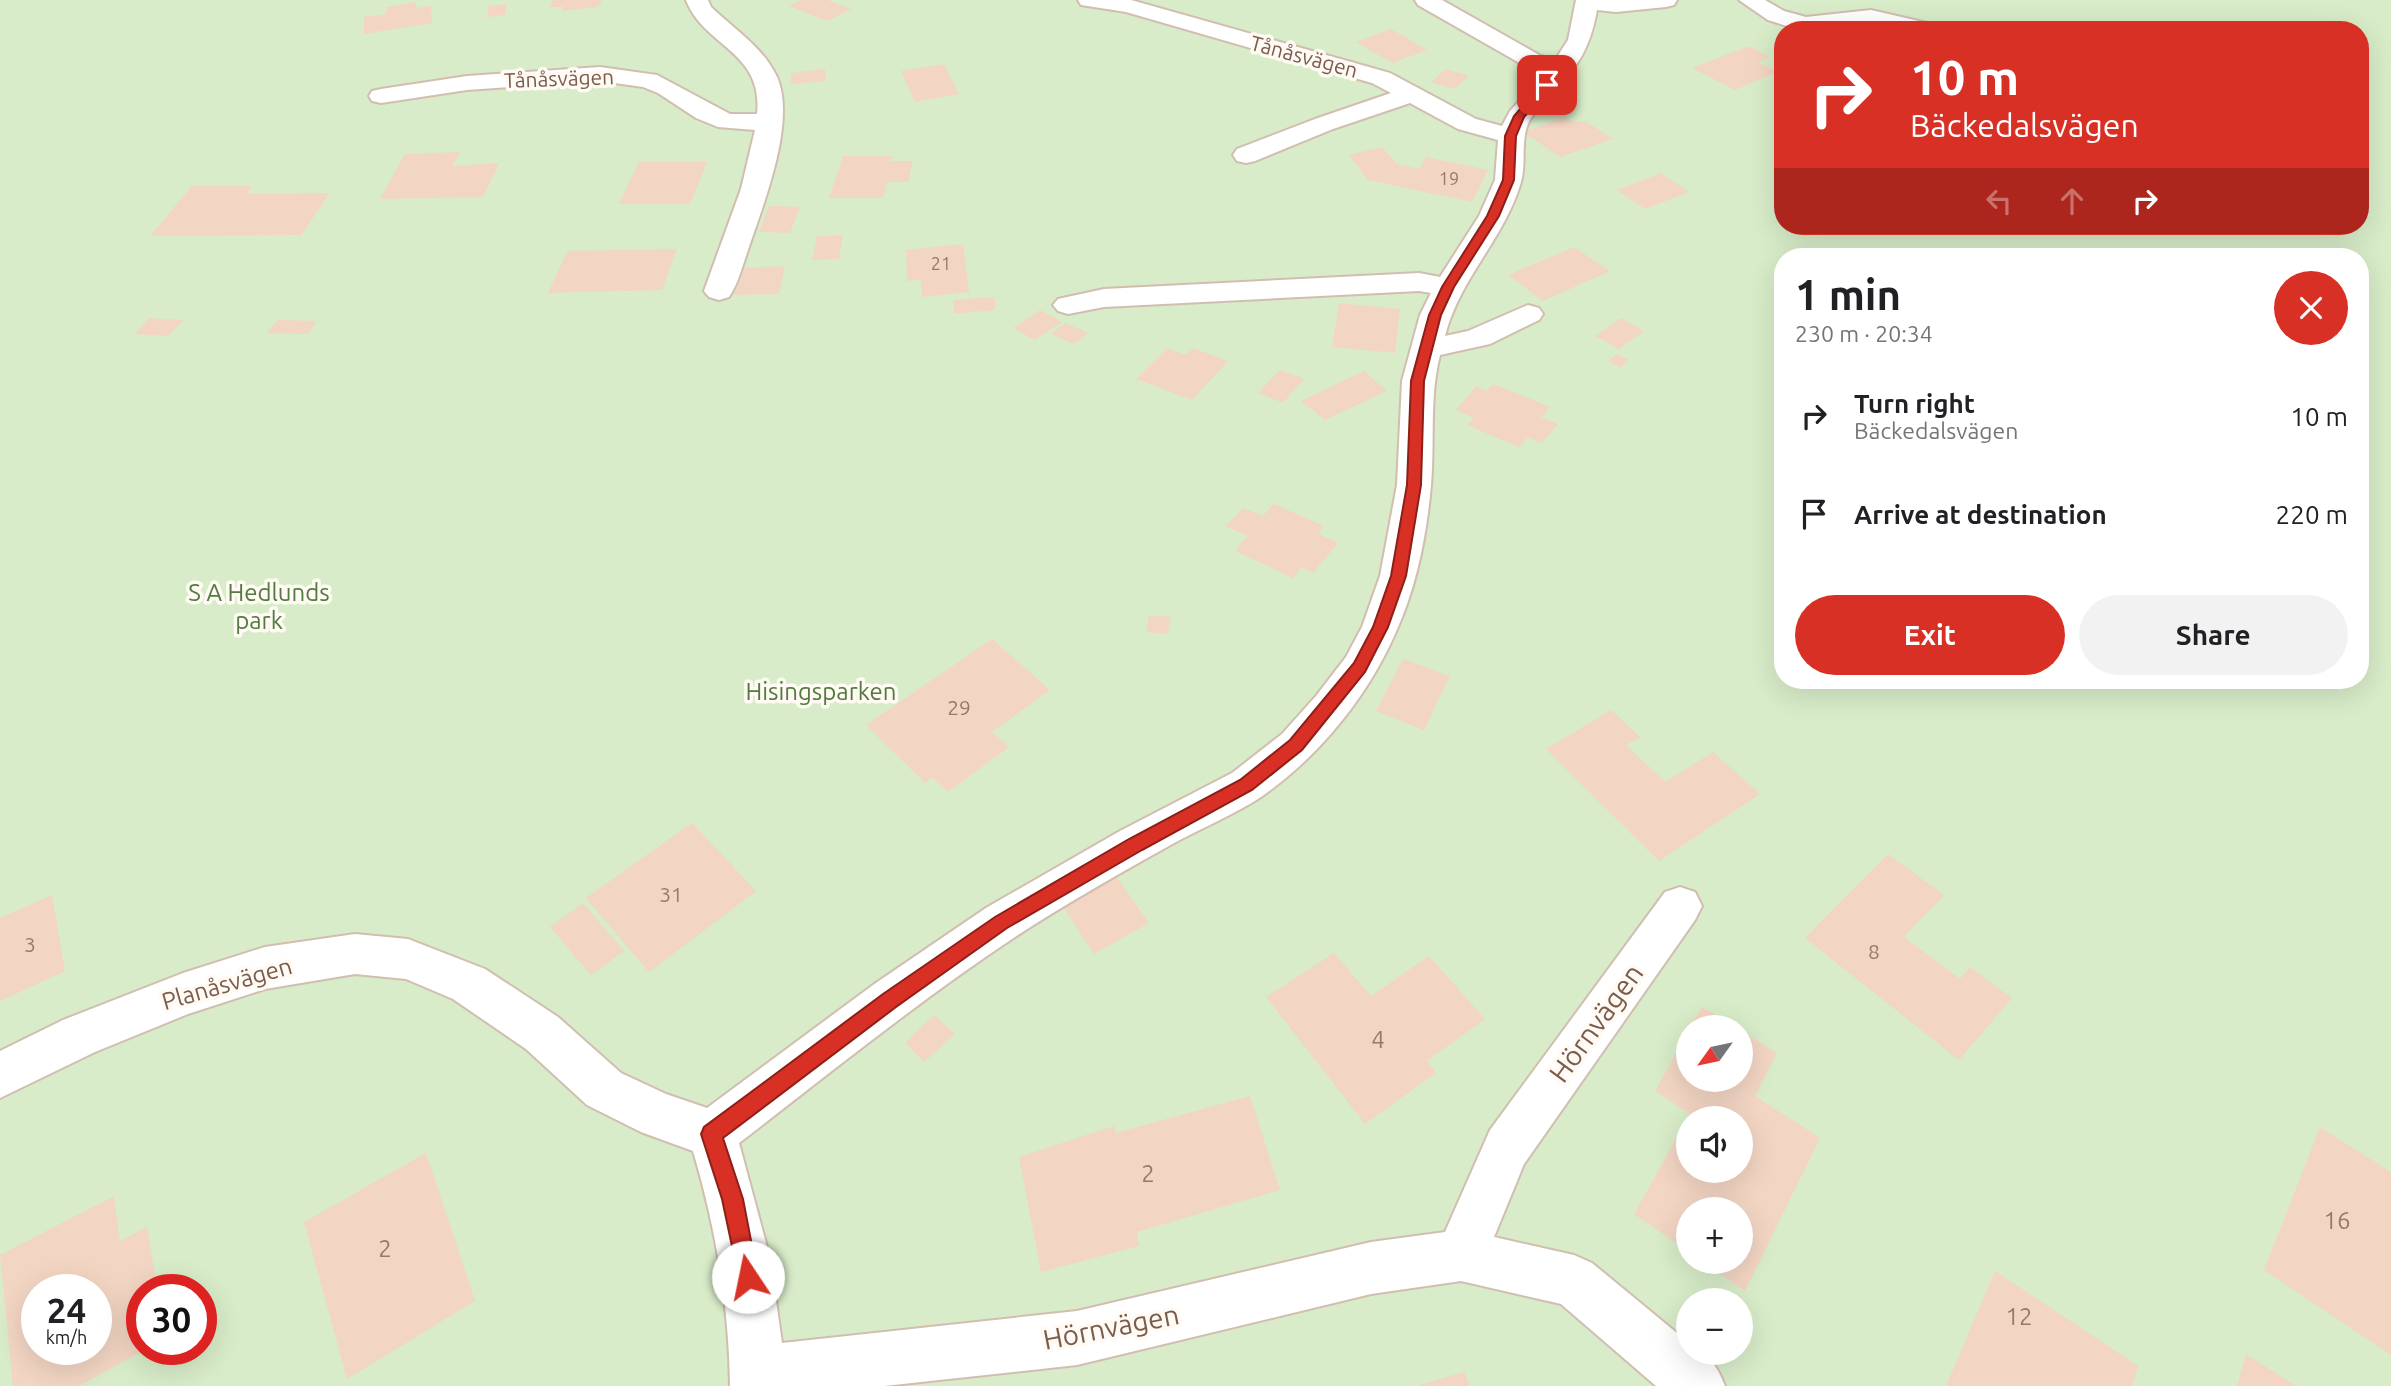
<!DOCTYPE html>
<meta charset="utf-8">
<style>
:root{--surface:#fff;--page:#f2f2f2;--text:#202124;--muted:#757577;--accent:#d93025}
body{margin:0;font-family:Ubuntu,sans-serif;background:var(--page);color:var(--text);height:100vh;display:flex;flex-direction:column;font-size:26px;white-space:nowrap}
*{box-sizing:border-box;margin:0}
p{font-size:23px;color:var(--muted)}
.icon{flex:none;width:38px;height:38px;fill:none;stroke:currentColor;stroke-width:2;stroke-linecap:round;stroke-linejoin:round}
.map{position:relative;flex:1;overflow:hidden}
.panel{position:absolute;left:1774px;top:248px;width:595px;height:441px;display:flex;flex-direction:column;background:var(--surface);border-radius:28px;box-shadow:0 7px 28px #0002}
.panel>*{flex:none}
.top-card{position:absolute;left:1774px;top:21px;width:595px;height:214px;border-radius:28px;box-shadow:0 7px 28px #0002;background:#d93025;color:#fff;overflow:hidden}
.needle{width:46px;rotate:237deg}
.controls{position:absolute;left:1676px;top:1015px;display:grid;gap:14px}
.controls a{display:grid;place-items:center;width:77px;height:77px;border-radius:50%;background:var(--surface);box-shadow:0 7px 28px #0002;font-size:35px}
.speed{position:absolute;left:21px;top:1274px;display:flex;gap:14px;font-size:35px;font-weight:700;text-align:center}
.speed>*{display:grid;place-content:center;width:91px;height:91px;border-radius:50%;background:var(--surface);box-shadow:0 7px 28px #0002;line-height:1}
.speed small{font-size:18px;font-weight:400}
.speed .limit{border:10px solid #d22;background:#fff;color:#111}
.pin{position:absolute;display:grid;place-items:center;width:60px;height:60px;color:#fff;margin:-30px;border-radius:14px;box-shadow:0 4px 10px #0006}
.me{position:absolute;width:77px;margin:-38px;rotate:349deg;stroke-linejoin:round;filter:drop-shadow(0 0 5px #0008)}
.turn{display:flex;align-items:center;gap:24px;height:147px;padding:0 21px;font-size:32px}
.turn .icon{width:91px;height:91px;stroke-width:2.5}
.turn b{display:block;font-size:49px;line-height:60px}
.lanes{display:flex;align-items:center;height:66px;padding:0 21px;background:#0003;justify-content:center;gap:35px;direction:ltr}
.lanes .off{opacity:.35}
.round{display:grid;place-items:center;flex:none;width:74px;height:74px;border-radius:37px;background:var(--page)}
.head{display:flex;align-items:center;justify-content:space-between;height:119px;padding:0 21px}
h1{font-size:42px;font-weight:700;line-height:52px}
.primary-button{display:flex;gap:14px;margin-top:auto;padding:14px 21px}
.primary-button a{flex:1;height:80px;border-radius:42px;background:var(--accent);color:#fff;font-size:28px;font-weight:700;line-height:80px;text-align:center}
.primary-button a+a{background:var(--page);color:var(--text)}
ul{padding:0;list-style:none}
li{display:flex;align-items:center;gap:21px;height:98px;padding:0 21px}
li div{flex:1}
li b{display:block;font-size:26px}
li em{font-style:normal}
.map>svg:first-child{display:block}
</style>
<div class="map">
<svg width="2391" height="1386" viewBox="0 0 2391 1386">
<rect width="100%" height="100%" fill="#fdf6ec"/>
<path fill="#d8ecc9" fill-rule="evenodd" d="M0 0H2391V1386H0ZM1783 30H2361V226H1783ZM1783 257H2361V681H1783ZM1689 1027H1741V1080H1689ZM1689 1118H1741V1171H1689ZM1689 1209H1741V1262H1689ZM37 1290H96V1349H37ZM142 1290H201V1349H142ZM1689 1300H1741V1353H1689Z"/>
<g fill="#f3d5c3" fill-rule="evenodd">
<path d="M553 0H602L598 7 562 11 564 7H549Z"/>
<path d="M801 0H828L851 9 827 21 789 6Z"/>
<path d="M416 2V8L431 6 432 23 364 34V17L386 14V7Z"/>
<path d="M507 4 505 15 487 17 489 6Z"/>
<path d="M1391 29 1427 50 1392 63 1356 42Z"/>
<path d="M1749 46 1770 57 1758 62 1777 72 1735 90 1692 68Z"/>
<path d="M944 64 959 94 915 102 901 71Z"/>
<path d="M825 69 826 81 791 84V73Z"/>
<path d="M1446 69 1456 72 1469 76 1455 89 1431 82Z"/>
<path d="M1565 117 1575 122 1585 121 1613 139 1560 157 1523 132Z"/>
<path d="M1382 147 1396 164 1419 169 1426 157 1488 170 1472 202 1368 180 1349 155Z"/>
<path d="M460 152 452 166 499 163 483 197 380 199 405 154Z"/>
<path d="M843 156H892L890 161H913L908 182H887L883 198H829Z"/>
<path d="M639 162H707L690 204H619Z"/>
<path d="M1661 173 1689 192 1645 209 1617 190Z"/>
<path d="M192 186H252L246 194 330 193 301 235 150 236Z"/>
<path d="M769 206 800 207 790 233 759 232Z"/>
<path d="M843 235 839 259 812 260 817 236Z"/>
<path d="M963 244 969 292 922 297 921 280 907 281 906 250Z"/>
<path d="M1574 247 1610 271 1543 301 1508 275Z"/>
<path d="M677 249 662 290 548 293 567 251Z"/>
<path d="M785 266 779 294 734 295 741 268Z"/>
<path d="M995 297V310L954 314 953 300Z"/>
<path d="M1339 303 1400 309 1395 353 1332 347Z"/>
<path d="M1040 310 1062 322 1035 340 1013 328Z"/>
<path d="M149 318 183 320 168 336 134 334Z"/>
<path d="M1621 318 1644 331 1619 349 1595 336Z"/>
<path d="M278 320 317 321 308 334 267 333Z"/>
<path d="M1065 323 1088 333 1074 344 1051 334Z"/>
<path d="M1167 348 1186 355 1193 348 1228 361 1192 400 1136 379Z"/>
<path d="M1617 354 1629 360 1620 368 1608 361Z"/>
<path d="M1280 370 1304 379 1283 403 1258 393Z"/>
<path d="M1364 371 1387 391 1325 420 1301 401Z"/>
<path d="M1493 384 1550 407 1541 417 1558 424 1542 443 1528 437 1519 447 1467 425 1474 418 1456 410 1476 386 1486 391Z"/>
<path d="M1274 504 1324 526 1318 534 1338 543 1313 573 1302 567 1293 578 1235 551 1247 536 1226 526 1243 508 1263 516Z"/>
<path d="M1149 615 1171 617 1167 634 1146 632Z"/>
<path d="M992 639 1050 690 992 732 1009 747 948 792 932 777 925 783 866 725Z"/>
<path d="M1403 659 1450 676 1424 730 1376 711Z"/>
<path d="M1611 710 1640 737 1626 745 1665 782 1713 752 1760 794 1659 861 1546 749Z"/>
<path d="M692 823 756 891 649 972 586 898Z"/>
<path d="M1888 854 1944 895 1904 937 1960 979 1970 967 2012 998 1959 1060 1805 938Z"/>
<path d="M1115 875 1149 923 1094 954 1061 904Z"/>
<path d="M52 895 65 971 0 1001V918Z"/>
<path d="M583 903 624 951 591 975 550 927Z"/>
<path d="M1334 953 1371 996 1429 956 1485 1019 1427 1061 1436 1073 1365 1124 1266 997Z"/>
<path d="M1702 1007 1735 1027H1690Z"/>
<path d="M934 1015 955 1034 924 1062 905 1043Z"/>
<path d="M1689 1030V1080H1741V1031L1777 1053 1755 1096 1820 1138 1745 1291 1702 1262H1741V1209H1689V1252L1634 1214 1690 1114 1655 1091ZM1689 1118H1741V1171H1689Z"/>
<path d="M1250 1096 1280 1190 1137 1232 1139 1246 1041 1272 1019 1157 1114 1126 1116 1133Z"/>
<path d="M2320 1127 2391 1172V1355L2264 1270Z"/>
<path d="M426 1153 475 1301 347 1379 304 1222Z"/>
<path d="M114 1196 120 1241 147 1227 157 1287 142 1290V1295L132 1301 139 1353 79 1386H13L0 1255ZM37 1290H96V1349H37Z"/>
<path d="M1995 1271 2138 1366 2132 1386H1946Z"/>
<path d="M2246 1354 2296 1386H2237Z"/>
<path d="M1464 1372 1470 1386H1420V1385Z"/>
</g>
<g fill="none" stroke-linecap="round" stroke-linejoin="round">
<defs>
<g id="minor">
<path d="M686 0H708L711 7C734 29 763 47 777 77 797 123 762 207 747 253 742 267 738 284 729 297L719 300 709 297 704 291 741 189 755 130 718 127 696 118 658 93 643 87 600 81 467 90 381 103 372 101 369 96 372 91 381 89 467 76 600 67 657 75 730 114H757C764 51 704 47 686 0Z"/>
<path d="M1078 0H1131L1390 73 1476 119 1502 126 1510 111 1545 73 1525 66 1418 5 1415 0H1442L1541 56 1555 60 1568 40 1576 0H1677L1674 5 1666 7 1616 12 1597 10C1590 49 1578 66 1552 94 1545 102 1536 110 1531 118 1519 138 1527 161 1521 182 1505 238 1459 279 1445 336L1468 331 1528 305 1539 308 1543 314 1539 320 1490 344 1440 355C1429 398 1435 441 1431 485 1427 532 1417 584 1398 627 1370 694 1320 756 1261 797 1235 814 1204 827 1176 842 1122 872 1067 903 1015 937 920 1000 830 1073 739 1143L770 1258 782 1343 1077 1311 1371 1242 1445 1232 1490 1130 1665 892 1680 887 1695 892 1702 906 1695 920 1524 1164 1494 1237 1574 1255 1592 1263 1689 1343V1353C1710 1353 1718 1368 1725 1386H1656L1561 1304 1461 1281 1371 1294 1077 1365 884 1386H730C729 1306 716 1228 693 1151L641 1132 587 1105 526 1049 453 999 406 979 355 974 265 989 188 1014 95 1052 0 1098V1051L63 1020 183 973 265 947 355 934 408 939 485 969 558 1017 621 1073 666 1094 707 1108 873 985 986 908 1120 831 1232 773 1282 734 1316 696 1346 657 1362 627 1380 576 1397 485 1402 381 1420 315 1431 293 1419 291 1104 307 1068 314 1058 311 1053 305 1058 299 1104 289 1419 273 1440 277 1479 216 1495 180 1498 140 1458 129 1410 103 1333 129 1255 161 1246 163 1237 161 1233 155 1237 149 1315 119 1391 93 1372 83 1126 12 1081 5Z"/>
<path d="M1739 0H1765L1784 11 1806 17 1871 10 1936 25 1939 30H1901L1863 23 1827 30H1799L1768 20Z"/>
</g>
</defs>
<use href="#minor" stroke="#d1beb0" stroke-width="4"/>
<use href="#minor" fill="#fff" fill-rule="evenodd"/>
</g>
<path fill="#d93025" stroke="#8d1f18" stroke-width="2" d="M1543 83 1552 85 1524 117 1516 136 1514 180 1499 216 1454 287 1441 315 1424 381 1421 485 1406 576 1388 627 1365 672 1302 750 1252 790 1142 850 1007 928 896 1007 723 1138 743 1199 758 1277 755 1284 748 1287 740 1284 722 1199 701 1134 704 1127 883 994 995 917 1129 839 1240 780 1290 740 1354 663 1373 627 1391 576 1407 485 1411 381 1429 315 1442 287 1487 216 1503 180 1505 136 1514 116Z"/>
<g text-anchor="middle" stroke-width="7" stroke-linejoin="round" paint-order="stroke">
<g font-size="18" fill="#987a6a">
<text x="1449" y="185">19</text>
<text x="941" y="270">21</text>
</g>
<g font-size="21" fill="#7a5c4d" stroke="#fffaf3">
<text transform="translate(1304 57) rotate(15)" y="7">Tånåsvägen</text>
<text transform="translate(559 79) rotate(-2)" y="7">Tånåsvägen</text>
</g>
<g font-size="21" fill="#987a6a">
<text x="959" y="715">29</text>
<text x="671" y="902">31</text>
<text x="30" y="952">3</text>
<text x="1874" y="959">8</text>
</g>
<g font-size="24" fill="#537a41" stroke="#fffaf3">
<text x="259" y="601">S A Hedlunds<tspan x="259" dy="28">park</tspan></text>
<text x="821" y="700">Hisingsparken</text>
</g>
<g font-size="24" fill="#7a5c4d" stroke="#fffaf3">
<text transform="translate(227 984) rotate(-16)" y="8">Planåsvägen</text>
</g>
<g font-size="24" fill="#987a6a">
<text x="1378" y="1048">4</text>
<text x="1148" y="1182">2</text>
<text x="2337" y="1229">16</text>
<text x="385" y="1257">2</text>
<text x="2019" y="1325">12</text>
</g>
<g font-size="28" fill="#7a5c4d" stroke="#fffaf3">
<text transform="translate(1596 1023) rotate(-54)" y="10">Hörnvägen</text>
<text transform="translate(1111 1327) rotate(-11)" y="10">Hörnvägen</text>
</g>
</g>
</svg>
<div class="controls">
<a><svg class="needle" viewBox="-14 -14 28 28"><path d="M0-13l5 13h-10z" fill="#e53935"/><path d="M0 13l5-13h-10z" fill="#757577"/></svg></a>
<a><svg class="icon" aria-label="sound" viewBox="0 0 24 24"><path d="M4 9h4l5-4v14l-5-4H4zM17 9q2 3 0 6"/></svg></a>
<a>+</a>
<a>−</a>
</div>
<div class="speed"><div>24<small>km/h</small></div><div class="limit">30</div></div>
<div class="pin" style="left:1547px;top:85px;background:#d93025"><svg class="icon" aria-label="arrive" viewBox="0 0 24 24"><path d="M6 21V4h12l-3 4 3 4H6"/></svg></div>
<svg class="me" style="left:748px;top:1277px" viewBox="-20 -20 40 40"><circle r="19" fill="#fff"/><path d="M0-13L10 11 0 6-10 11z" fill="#d93025"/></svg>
<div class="top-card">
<div class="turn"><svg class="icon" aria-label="right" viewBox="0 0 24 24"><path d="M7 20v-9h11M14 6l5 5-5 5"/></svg><div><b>10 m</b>Bäckedalsvägen</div></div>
<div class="lanes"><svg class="icon off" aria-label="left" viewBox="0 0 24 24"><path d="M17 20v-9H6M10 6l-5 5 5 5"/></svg><svg class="icon off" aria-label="ahead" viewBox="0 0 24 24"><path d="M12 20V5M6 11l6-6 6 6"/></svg><svg class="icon" aria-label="right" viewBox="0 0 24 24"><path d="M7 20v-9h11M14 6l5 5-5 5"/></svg></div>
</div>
<section class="panel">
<div class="head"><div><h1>1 min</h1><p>230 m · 20:34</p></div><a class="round" style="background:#d93025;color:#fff"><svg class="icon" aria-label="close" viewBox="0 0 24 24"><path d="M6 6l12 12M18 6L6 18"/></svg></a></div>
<ul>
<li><svg class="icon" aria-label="right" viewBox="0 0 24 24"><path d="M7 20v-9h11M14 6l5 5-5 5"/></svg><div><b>Turn right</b><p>Bäckedalsvägen</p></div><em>10 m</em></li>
<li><svg class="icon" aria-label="arrive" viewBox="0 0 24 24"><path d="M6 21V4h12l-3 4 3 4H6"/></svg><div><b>Arrive at destination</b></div><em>220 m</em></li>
</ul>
<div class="primary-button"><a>Exit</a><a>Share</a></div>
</section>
</div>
